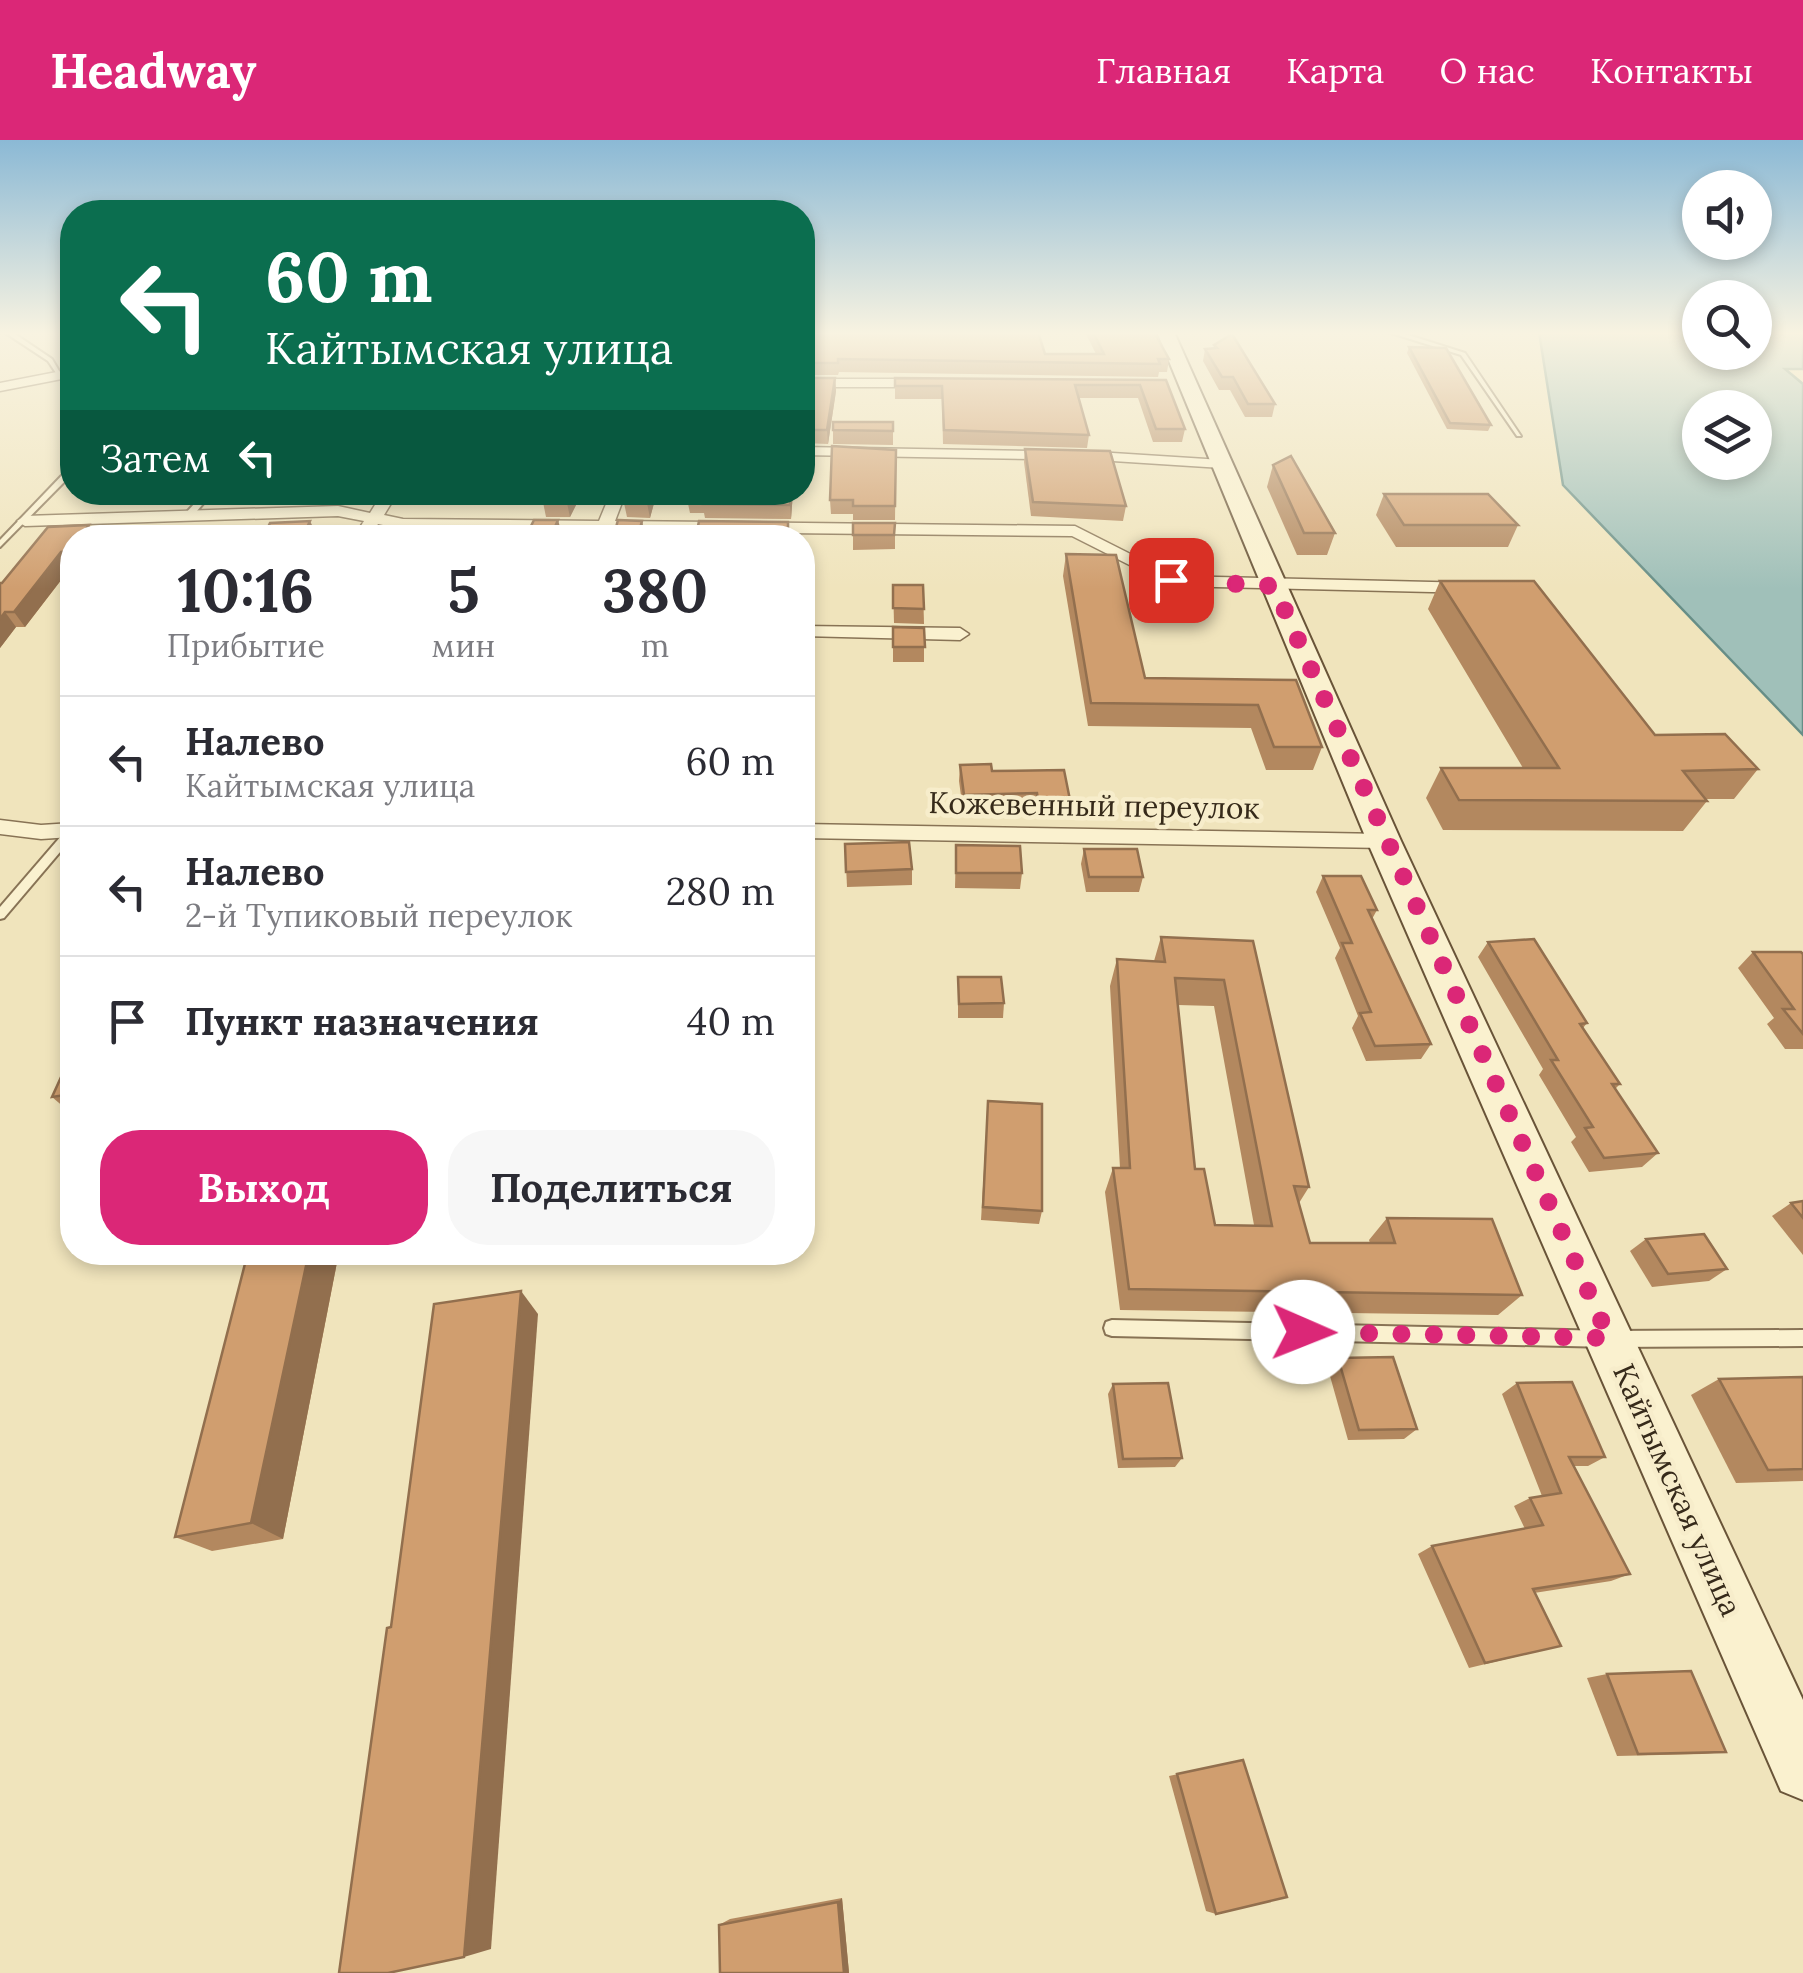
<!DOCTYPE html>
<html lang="ru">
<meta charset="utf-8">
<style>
:root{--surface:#fff;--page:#f7f7f7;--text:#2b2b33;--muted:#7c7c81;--line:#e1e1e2;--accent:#db2777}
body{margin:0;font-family:Lora,serif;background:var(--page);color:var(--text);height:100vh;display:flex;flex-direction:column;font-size:38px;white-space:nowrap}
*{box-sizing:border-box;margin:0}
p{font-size:32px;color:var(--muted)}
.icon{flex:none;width:55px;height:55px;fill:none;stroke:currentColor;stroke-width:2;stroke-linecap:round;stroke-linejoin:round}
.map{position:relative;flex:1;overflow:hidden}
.sheet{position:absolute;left:60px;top:385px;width:755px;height:740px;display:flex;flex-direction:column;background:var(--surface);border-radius:40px;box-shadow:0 5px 15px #0003}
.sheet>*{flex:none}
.guide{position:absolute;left:60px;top:60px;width:755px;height:305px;border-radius:40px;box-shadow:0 5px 15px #0003;background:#0b6e4f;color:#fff;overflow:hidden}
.controls{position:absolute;left:1682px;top:30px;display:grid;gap:20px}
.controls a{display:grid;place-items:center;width:90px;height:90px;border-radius:50%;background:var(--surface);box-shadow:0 5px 15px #0003;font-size:50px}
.pin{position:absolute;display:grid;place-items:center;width:85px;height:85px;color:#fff;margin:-42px;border-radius:20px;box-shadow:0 5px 15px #0006}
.me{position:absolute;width:110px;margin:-55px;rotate:91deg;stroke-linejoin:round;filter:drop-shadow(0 0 8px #0008)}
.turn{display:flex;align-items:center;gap:35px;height:210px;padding:0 40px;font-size:45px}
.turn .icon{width:130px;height:130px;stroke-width:2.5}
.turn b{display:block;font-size:70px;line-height:85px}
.then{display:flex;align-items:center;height:95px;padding:0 40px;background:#0003;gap:20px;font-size:38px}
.eta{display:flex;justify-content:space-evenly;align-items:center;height:170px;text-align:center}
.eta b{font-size:60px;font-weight:700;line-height:70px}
.cta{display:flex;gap:20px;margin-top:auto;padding:20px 40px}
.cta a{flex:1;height:115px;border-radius:40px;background:var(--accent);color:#fff;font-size:40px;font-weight:700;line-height:115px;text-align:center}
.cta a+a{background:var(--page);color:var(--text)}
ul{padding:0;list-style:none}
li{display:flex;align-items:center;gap:30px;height:130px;padding:0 40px;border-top:2px solid var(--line)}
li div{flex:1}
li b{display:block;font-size:38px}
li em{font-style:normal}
header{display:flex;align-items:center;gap:60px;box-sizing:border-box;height:140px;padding:0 50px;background:var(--accent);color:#fff}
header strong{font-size:48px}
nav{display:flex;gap:55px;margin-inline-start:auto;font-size:35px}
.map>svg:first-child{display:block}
</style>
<header>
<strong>Headway</strong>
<nav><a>Главная</a><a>Карта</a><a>О нас</a><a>Контакты</a></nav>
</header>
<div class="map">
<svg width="1803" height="1833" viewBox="0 0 1803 1833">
<rect width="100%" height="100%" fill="#f0e4bc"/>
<path fill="#a0c0b9" stroke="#678e87" stroke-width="2.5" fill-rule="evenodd" d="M1539 192H1700V212H1755V192H1803V229H1785L1803 244V595L1563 345ZM1700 268H1755V322H1700Z"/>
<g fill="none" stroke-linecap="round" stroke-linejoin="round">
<defs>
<g id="lane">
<path d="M4 192H12L52 219 62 236H58L48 221Z"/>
<path d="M1388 192H1399L1465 213 1521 296H1517L1461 215Z"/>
<path d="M69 328H72V334L0 407V400Z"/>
<path d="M205 352H213L191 378H185V374Z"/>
<path d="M72 687V698L4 778 0 779V767L68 688Z"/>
<path d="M1112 1180 1609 1191 1803 1190V1206L1609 1207 1112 1196 1106 1194 1104 1188 1106 1182Z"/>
</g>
<g id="street">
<path d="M72 229V237L0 251V243Z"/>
<path d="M802 239H931L937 243 931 247H802Z"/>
<path d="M802 307 1097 312 1222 320 1229 324 1222 328 1097 320 802 315Z"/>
<path d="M383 352H398L384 375 403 379 599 381 611 352H626L615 381 1075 386 1174 436 1475 443 1484 448 1475 453 1171 446 1072 396 611 391 608 398H592L595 391 403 389 378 384 369 398H353L364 381 338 376 25 386 17 381 25 376 338 366 370 373Z"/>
<path d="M802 486 960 488 969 494 960 500 802 496Z"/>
<path d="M0 680 41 685 72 683V697L41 699 0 694Z"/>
<path d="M802 684 1384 694 1395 701 1384 708 802 698Z"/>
</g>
<path id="secondary" d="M1157 192H1174L1401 701 1803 1560V1660L1781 1651 1367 701Z"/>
</defs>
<use href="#lane" stroke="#887355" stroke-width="4"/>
<use href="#street" stroke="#887355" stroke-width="3"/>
<use href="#secondary" stroke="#695438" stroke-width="4"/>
<use href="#lane" fill="#faf1cf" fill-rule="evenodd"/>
<use href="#street" fill="#faf1cf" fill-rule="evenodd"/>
<use href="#secondary" fill="#faf1cf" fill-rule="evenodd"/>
</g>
<g fill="#b3885f" fill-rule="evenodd">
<path d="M802 192 1045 214H1096L1085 192H1154L1169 219 1167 232H1159L1158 237 839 232 838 235H802Z"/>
<path d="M1214 205 1275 264 1272 277H1245L1230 250H1219L1203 221 1205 209 1214 208Z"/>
<path d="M1409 207 1491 285 1488 291 1447 289 1407 213Z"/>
<path d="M802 238H835L836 251 828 304 802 303Z"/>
<path d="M895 238 1166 240 1185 289 1182 302H1153L1138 258H1078L1089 295 1087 308 943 304 942 259H895Z"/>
<path d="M833 282H893V305L833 304Z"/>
<path d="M1025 309 1126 366 1123 381 1031 376 1024 322Z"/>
<path d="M896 310 895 380H853V374H831L830 360Z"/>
<path d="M1273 325 1335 393 1327 415H1297L1267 347Z"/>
<path d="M548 352H574L577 363 570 377H546L543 362Z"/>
<path d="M627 352H657L650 378 627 377 624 363Z"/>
<path d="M793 352 791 379 705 378 704 373H690L687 359Z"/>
<path d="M1384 354 1518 385 1508 407H1396L1376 375Z"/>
<path d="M642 381 644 398H616L615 391Z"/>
<path d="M788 382 789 398H698L697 391Z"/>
<path d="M853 383H895V409L853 410Z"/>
<path d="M72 398V426L25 487H16L0 508 2 443Z"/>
<path d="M1066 414 1145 538 1296 540 1322 607 1313 630H1266L1251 588 1088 586 1063 436Z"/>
<path d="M1440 441 1655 595 1758 629 1734 659H1706L1707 661 1683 691 1443 690 1426 658 1441 628H1523L1428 469Z"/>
<path d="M893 445H923L924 484 894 483Z"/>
<path d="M893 487 924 488V522H893Z"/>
<path d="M960 625 992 631 1070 660 1067 675 1036 676 1034 669 963 671 959 641Z"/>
<path d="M845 704 912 729V745L847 747Z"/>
<path d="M956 705 1022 733 1020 749 955 748Z"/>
<path d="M1084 709 1143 737 1139 752H1086L1081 724Z"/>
<path d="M1323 736 1377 770 1372 779 1431 904 1421 919 1366 921 1352 888 1358 876 1335 818 1340 808 1316 752Z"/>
<path d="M1161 797 1253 801 1309 1047 1299 1063 1310 1103H1370L1369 1100 1387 1078 1522 1155 1498 1175 1120 1170 1105 1052 1113 1028H1120L1110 846 1117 819 1154 821ZM1178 865 1214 866 1254 1085H1215L1195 1029Z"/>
<path d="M1488 802 1587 883 1583 888 1620 944 1615 949 1658 1013 1642 1027 1589 1032 1571 1002 1576 997 1539 935 1543 929 1478 817Z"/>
<path d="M1753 812 1803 814V909H1785L1767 884 1774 878 1738 828Z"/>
<path d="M958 837 1004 863 1003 878H958Z"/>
<path d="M72 913V974L52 957Z"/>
<path d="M988 961 1042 1071 1039 1084 981 1080Z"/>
<path d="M1803 1061V1115L1772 1076 1791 1063Z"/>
<path d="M1646 1099 1727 1129 1709 1141 1652 1147 1630 1111Z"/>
<path d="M248 1112H339L283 1399 212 1411 175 1397Z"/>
<path d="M1338 1218 1417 1289 1404 1299 1348 1300 1328 1229Z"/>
<path d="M1803 1237V1341L1736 1343 1691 1255 1719 1239Z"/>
<path d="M1517 1243 1605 1317 1588 1326H1574L1630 1434 1611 1441 1534 1453 1561 1506 1469 1528 1418 1414 1432 1406 1525 1389 1514 1366 1530 1358 1542 1356 1502 1254Z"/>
<path d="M1113 1244 1182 1318 1175 1327 1118 1328 1108 1254Z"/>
<path d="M1607 1534 1726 1612 1702 1614 1617 1616 1587 1538Z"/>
<path d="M1243 1620 1216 1774 1206 1771 1169 1636Z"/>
<path d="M842 1758 849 1833 719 1785 730 1779Z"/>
</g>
<g fill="#926f4e">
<path d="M835 238 836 251 828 304 827 290Z"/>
<path d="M572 352H574L577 363 570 377 567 363Z"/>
<path d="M650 352H657L650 378 647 363Z"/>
<path d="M791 352H793L791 379 790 365Z"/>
<path d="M558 380 562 394 561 398H550Z"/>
<path d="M310 381 317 395 316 398H302Z"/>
<path d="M642 381 645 395 644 398H641L639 391Z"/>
<path d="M89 385 97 398H79Z"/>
<path d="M61 412 71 427 25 487 14 472Z"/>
<path d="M5 472 16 487 0 508V479Z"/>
<path d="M809 580 810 596 802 668V639Z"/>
<path d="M309 1112H339L283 1399 251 1383Z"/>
<path d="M521 1151 538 1174 491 1809 464 1817Z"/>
<path d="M842 1758 849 1833H844L838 1762Z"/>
</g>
<g fill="#d09e6f" stroke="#926f4e" stroke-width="2.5" fill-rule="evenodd">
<path d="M802 192H1038L1045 214H1104L1093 192H1154L1169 219H1158L1160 224 838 219V223H802Z"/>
<path d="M1232 194 1275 264H1248L1233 237H1222L1205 209 1217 208 1214 205Z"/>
<path d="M1409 207 1446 208 1491 285 1450 283Z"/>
<path d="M802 238H835L827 290H802Z"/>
<path d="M895 238 1166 240 1185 289H1156L1140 245H1075L1089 295 944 290 942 246H895Z"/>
<path d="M833 282H893V291L833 290Z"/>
<path d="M832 306 896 310 895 366H853V360H830Z"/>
<path d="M1025 309 1110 311 1126 366 1033 362Z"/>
<path d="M1291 316 1335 393H1304L1273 325Z"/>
<path d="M548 352H572L567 363 543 362Z"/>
<path d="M627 352H650L647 363H624Z"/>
<path d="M689 352H791L790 365 703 364 704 359H687Z"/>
<path d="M1384 354H1488L1518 385H1404Z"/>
<path d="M534 380H558L550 398H525Z"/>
<path d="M618 380 642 381 639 391H615Z"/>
<path d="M310 381 302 398H263L270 383Z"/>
<path d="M699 381 788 382V390L697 391Z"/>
<path d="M853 383H895L894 395H853Z"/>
<path d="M89 385 79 398H72V406L69 411 61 412 14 472H5L0 479V443H2L48 387Z"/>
<path d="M1066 414 1116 415 1145 538 1296 540 1322 607H1274L1258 565 1091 563Z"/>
<path d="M1440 441H1534L1655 595 1725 594 1758 629 1683 631 1707 661 1459 660 1441 628H1559Z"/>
<path d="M893 445H923L924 469 893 468Z"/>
<path d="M893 487 924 488 925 507H893Z"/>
<path d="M802 580H809L802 639Z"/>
<path d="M991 624 992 631 1064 630 1070 660H1038L1037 653 964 655 960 625Z"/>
<path d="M909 702 912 729 846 732 845 704Z"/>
<path d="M956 705 1020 706 1022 733H956Z"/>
<path d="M1084 709H1137L1143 737H1089Z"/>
<path d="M1323 736H1361L1377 770H1368L1431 904 1375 906 1360 873 1371 872 1342 803H1352Z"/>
<path d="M1161 797 1253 801 1309 1047 1294 1046 1310 1103H1395L1387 1078 1492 1079 1522 1155 1129 1149 1113 1028H1130L1117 819 1165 822ZM1175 838 1224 840 1272 1086 1215 1085 1204 1029H1195Z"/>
<path d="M1534 799 1587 883 1580 884 1620 944H1612L1658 1013 1604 1018 1585 988 1593 987 1551 920H1558L1488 802Z"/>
<path d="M1753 812H1801L1803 814V894L1783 869H1794Z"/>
<path d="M958 837H1001L1004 863 959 864Z"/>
<path d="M72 913V954L52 957Z"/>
<path d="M988 961 1042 964V1071L983 1067Z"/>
<path d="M1803 1061V1078L1791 1063Z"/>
<path d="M1704 1094 1727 1129 1668 1134 1646 1099Z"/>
<path d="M248 1112H309L251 1383 175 1397Z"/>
<path d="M521 1151 464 1817 388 1833H339L387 1488 391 1487 434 1164Z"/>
<path d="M1393 1217 1417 1289 1359 1290 1338 1218Z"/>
<path d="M1803 1237V1329L1768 1330 1719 1239Z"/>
<path d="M1572 1242 1605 1317H1569L1630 1434 1533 1449 1561 1506 1485 1523 1432 1406 1543 1385 1530 1358 1561 1353 1517 1243Z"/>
<path d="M1168 1243 1182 1318 1123 1319 1113 1244Z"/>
<path d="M1691 1531 1726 1612 1638 1614 1607 1534Z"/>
<path d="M1243 1620 1287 1757 1216 1774 1177 1634Z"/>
<path d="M838 1762 844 1833H720L719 1785Z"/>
</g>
<linearGradient id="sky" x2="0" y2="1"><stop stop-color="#8bb9d5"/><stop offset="0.43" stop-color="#f8f3e1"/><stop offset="1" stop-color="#f8f3e1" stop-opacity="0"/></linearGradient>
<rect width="1803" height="449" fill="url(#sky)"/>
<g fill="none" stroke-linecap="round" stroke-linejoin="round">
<path stroke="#db2777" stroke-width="18" stroke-dasharray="0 32.4" d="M1171 440 1274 446 1609 1198 1303 1192"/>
</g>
<g text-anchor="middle" stroke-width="9" stroke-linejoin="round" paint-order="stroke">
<g font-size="30" fill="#362a1a" stroke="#f7edcb">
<text transform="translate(1094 666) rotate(1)" y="10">Кожевенный переулок</text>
<text transform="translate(1677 1350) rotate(66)" y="10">Кайтымская улица</text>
</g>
</g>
</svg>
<div class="controls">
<a><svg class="icon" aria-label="sound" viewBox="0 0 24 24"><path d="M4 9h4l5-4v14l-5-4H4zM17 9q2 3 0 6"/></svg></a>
<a><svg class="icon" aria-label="search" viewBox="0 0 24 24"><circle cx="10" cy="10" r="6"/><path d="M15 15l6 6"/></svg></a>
<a><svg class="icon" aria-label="layers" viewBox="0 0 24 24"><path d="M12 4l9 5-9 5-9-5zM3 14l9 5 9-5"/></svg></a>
</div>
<div class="pin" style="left:1171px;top:440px;background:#d93025"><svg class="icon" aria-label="arrive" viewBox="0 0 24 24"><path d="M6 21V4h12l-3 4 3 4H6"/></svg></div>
<svg class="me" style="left:1303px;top:1192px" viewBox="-20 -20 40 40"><circle r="19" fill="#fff"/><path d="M0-13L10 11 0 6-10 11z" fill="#db2777"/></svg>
<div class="guide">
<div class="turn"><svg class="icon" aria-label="left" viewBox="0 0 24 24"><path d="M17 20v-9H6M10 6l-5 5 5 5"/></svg><div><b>60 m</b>Кайтымская улица</div></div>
<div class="then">Затем<svg class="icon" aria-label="left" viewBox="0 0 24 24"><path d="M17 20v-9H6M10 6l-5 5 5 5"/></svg></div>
</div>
<section class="sheet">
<div class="eta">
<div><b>10:16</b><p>Прибытие</p></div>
<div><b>5</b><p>мин</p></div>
<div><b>380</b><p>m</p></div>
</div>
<ul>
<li><svg class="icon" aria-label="left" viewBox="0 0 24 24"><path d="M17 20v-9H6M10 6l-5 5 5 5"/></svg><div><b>Налево</b><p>Кайтымская улица</p></div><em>60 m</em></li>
<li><svg class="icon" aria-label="left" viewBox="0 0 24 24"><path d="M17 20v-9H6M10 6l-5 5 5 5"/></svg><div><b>Налево</b><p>2-й Тупиковый переулок</p></div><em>280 m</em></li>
<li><svg class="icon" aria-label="arrive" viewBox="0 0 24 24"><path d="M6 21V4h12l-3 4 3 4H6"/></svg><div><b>Пункт назначения</b></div><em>40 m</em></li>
</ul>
<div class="cta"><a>Выход</a><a>Поделиться</a></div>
</section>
</div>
